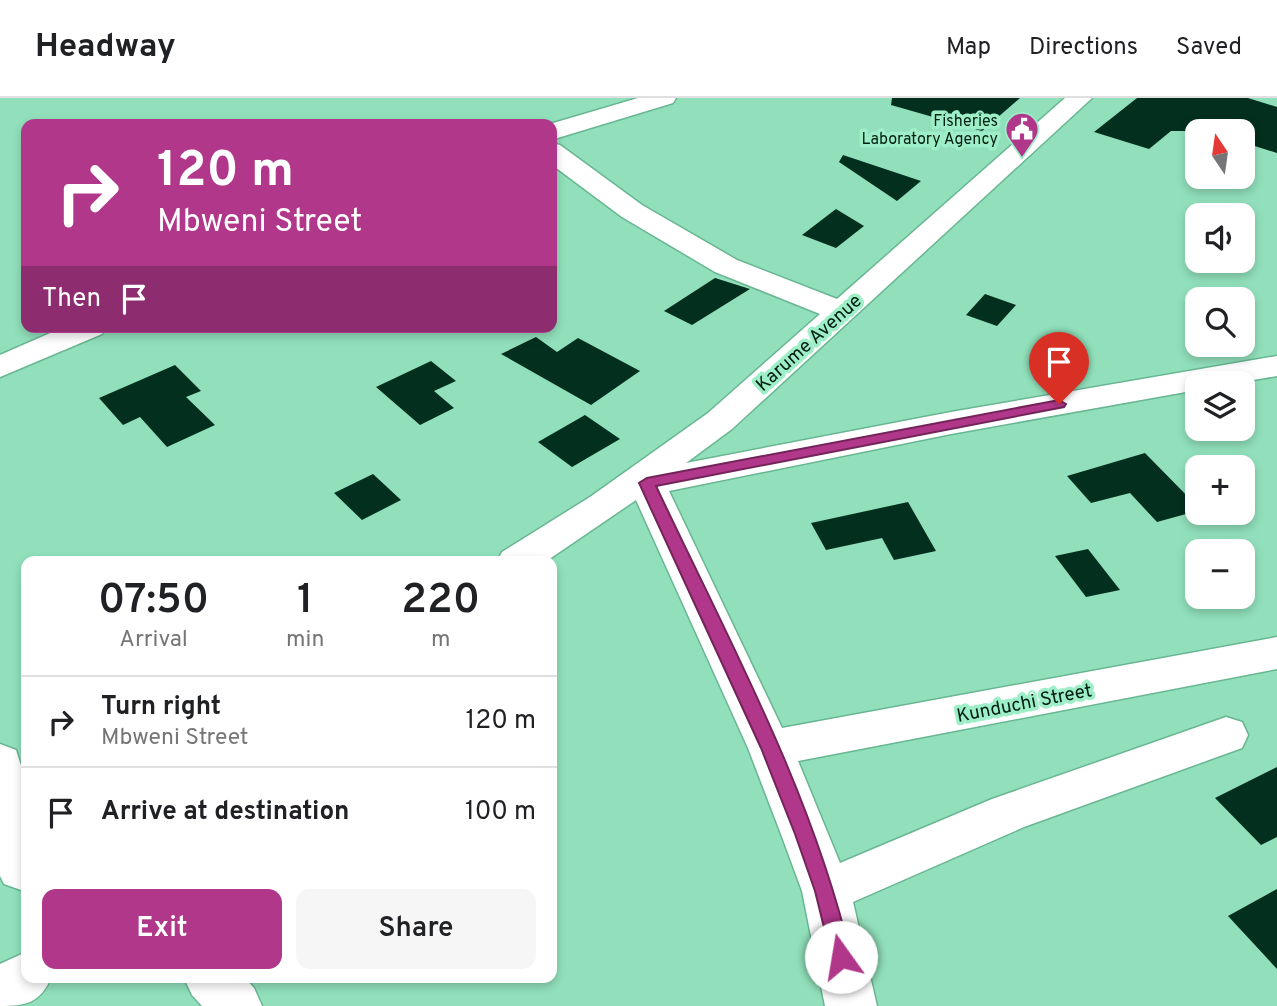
<!DOCTYPE html>
<meta charset="utf-8">
<style>
:root{--surface:#fff;--page:#f6f6f6;--text:#202124;--muted:#757577;--line:#e0e0e0;--accent:#b1378a}
body{margin:0;font-family:Overpass,sans-serif;background:var(--page);color:var(--text);height:100vh;display:flex;flex-direction:column;font-size:26px;white-space:nowrap}
*{box-sizing:border-box;margin:0}
p{font-size:23px;color:var(--muted)}
.icon{flex:none;width:38px;height:38px;fill:none;stroke:currentColor;stroke-width:2;stroke-linecap:round;stroke-linejoin:round}
.map{position:relative;flex:1;overflow:hidden}
.sheet{position:absolute;left:21px;top:458px;width:536px;height:427px;display:flex;flex-direction:column;background:var(--surface);border-radius:14px;box-shadow:0 4px 10px #0003}
.sheet>*{flex:none}
.banner{position:absolute;left:21px;top:21px;width:536px;height:214px;border-radius:14px;box-shadow:0 4px 10px #0003;background:#b1378a;color:#fff;overflow:hidden}
.needle{width:46px;rotate:347deg}
.buttons{position:absolute;left:1185px;top:21px;display:grid;gap:14px}
.buttons a{display:grid;place-items:center;width:70px;height:70px;border-radius:14px;background:var(--surface);box-shadow:0 4px 10px #0003;font-size:35px}
.pin{position:absolute;display:grid;place-items:center;width:60px;height:60px;color:#fff;margin:-72px -30px;border-radius:50% 50% 50% 0;rotate:-45deg;box-shadow:0 0 7px #0007}
.pin .icon{rotate:45deg}
.me{position:absolute;width:77px;margin:-38px;rotate:347deg;stroke-linejoin:round;filter:drop-shadow(0 0 5px #0008)}
.turn{display:flex;align-items:center;gap:24px;height:147px;padding:0 21px;font-size:32px}
.turn .icon{width:91px;height:91px;stroke-width:2.5}
.turn b{display:block;font-size:49px;line-height:60px}
.then{display:flex;align-items:center;height:66px;padding:0 21px;background:#0003;gap:14px;font-size:26px}
.eta{display:flex;justify-content:space-evenly;align-items:center;height:119px;text-align:center}
.eta b{font-size:42px;font-weight:600;line-height:49px}
.action{display:flex;gap:14px;margin-top:auto;padding:14px 21px}
.action a{flex:1;height:80px;border-radius:14px;background:var(--accent);color:#fff;font-size:28px;font-weight:600;line-height:80px;text-align:center}
.action a+a{background:var(--page);color:var(--text)}
ul{padding:0;list-style:none}
li{display:flex;align-items:center;gap:21px;height:91px;padding:0 21px;border-top:2px solid var(--line)}
li div{flex:1}
li b{display:block;font-size:26px}
li em{font-style:normal}
header{display:flex;align-items:center;gap:42px;box-sizing:border-box;height:98px;padding:0 35px;background:var(--surface);border-bottom:2px solid var(--line)}
header strong{font-size:33px}
nav{display:flex;gap:38px;margin-inline-start:auto;font-size:24px}
.map>svg:first-child{display:block}
</style>
<header>
<strong>Headway</strong>
<nav><a>Map</a><a>Directions</a><a>Saved</a></nav>
</header>
<div class="map">
<svg width="1277" height="908" viewBox="0 0 1277 908">
<rect width="100%" height="100%" fill="#91e0bb"/>
<g fill="#022f1e">
<path d="M892 0H1020L982 33 891 7Z"/>
<path d="M1137 0H1248L1277 9V55L1242 44V33H1171L1149 51 1094 34Z"/>
<path d="M843 57 921 83 897 103 839 64Z"/>
<path d="M836 111 864 128 836 150 802 137Z"/>
<path d="M715 180 750 191 692 227 664 213Z"/>
<path d="M985 196 1016 207 997 228 966 217Z"/>
<path d="M536 239 557 254 578 240 640 273 591 307 501 256Z"/>
<path d="M431 263 456 283 434 293 454 310 420 327 376 289Z"/>
<path d="M175 267 201 293 186 299 215 327 167 349 140 319 123 327 99 300Z"/>
<path d="M585 317 620 341 572 369 538 344Z"/>
<path d="M1145 355 1197 408V413L1157 424 1130 395 1091 405 1067 378Z"/>
<path d="M373 376 401 402 362 422 334 395Z"/>
<path d="M908 404 936 453 894 462 882 440 826 452 811 425Z"/>
<path d="M1088 451 1120 492 1086 499 1055 458Z"/>
<path d="M1277 669V739L1261 747 1215 700Z"/>
<path d="M1277 791V871L1228 818Z"/>
</g>
<g fill="none" stroke-linecap="round" stroke-linejoin="round">
<defs>
<g id="minor">
<path d="M638 0H676L673 5 551 42 550 26Z"/>
<path d="M1065 0H1092L732 331 686 365 951 314 1277 258V278L1236 285H1197V292L951 336 669 393 782 630 1277 539V571L798 663 840 765 992 701 1226 619 1242 624 1248 637 1242 650 1024 729 853 804 877 908H825L802 793 781 736 748 650 636 402 545 464H497L502 454 590 399 708 315 820 216 715 174 622 119 551 66V45L560 47 642 107 737 162 837 201Z"/>
<path d="M64 229H107L102 236 0 279V257Z"/>
<path d="M0 646 16 652 26 683V790L21 792 4 786 0 778Z"/>
<path d="M26 854V880H51C40 905 26 908 0 908V866Z"/>
<path d="M184 880H245L254 890 262 908H202L192 897Z"/>
</g>
</defs>
<use href="#minor" stroke="#68b692" stroke-width="3"/>
<use href="#minor" fill="#fff" fill-rule="evenodd"/>
</g>
<path fill="#b1378a" stroke="#73245a" stroke-width="2" d="M1059 302 1066 306 1064 309 656 388C728 541 812 693 851 859L848 866 841 869 833 866 815 793 795 736 761 650 639 385 647 380Z"/>
<defs>
<symbol id="civic-pin" viewBox="-11 -11 22 30"><path d="M0 17L-7.5 6A9.5 9.5 0 1 1 7.5 6Z" fill="#b1378a" stroke="#9eeec8"/><path d="M-.6-6.5H3V-4.5H.6V-3L4-1V1h2V6H-6V1h2V-1L-.6-3ZM-1.2 2.5V6h2.4V2.5Z" fill="#fff"/></symbol>
</defs>
<g fill-rule="evenodd">
<use href="#civic-pin" x="1003" y="12" width="38" height="52"/>
</g>
<g text-anchor="middle" stroke-width="7" stroke-linejoin="round" paint-order="stroke">
<g font-size="16" fill="#001f12" stroke="#9eeec8" text-anchor="end">
<text x="998" y="28">Fisheries<tspan x="998" dy="18">Laboratory Agency</tspan></text>
</g>
<g font-size="19" fill="#001f12" stroke="#9eeec8">
<text transform="translate(808 244) rotate(-42)" y="7">Karume Avenue</text>
<text transform="translate(1024 604) rotate(-11)" y="7">Kunduchi Street</text>
</g>
</g>
</svg>
<div class="buttons">
<a><svg class="needle" viewBox="-14 -14 28 28"><path d="M0-13l5 13h-10z" fill="#e53935"/><path d="M0 13l5-13h-10z" fill="#757577"/></svg></a>
<a><svg class="icon" aria-label="sound" viewBox="0 0 24 24"><path d="M4 9h4l5-4v14l-5-4H4zM17 9q2 3 0 6"/></svg></a>
<a><svg class="icon" aria-label="search" viewBox="0 0 24 24"><circle cx="10" cy="10" r="6"/><path d="M15 15l6 6"/></svg></a>
<a><svg class="icon" aria-label="layers" viewBox="0 0 24 24"><path d="M12 4l9 5-9 5-9-5zM3 14l9 5 9-5"/></svg></a>
<a>+</a>
<a>−</a>
</div>
<div class="pin" style="left:1059px;top:306px;background:#d93025"><svg class="icon" aria-label="arrive" viewBox="0 0 24 24"><path d="M6 21V4h12l-3 4 3 4H6"/></svg></div>
<svg class="me" style="left:841px;top:859px" viewBox="-20 -20 40 40"><circle r="19" fill="#fff"/><path d="M0-13L10 11 0 6-10 11z" fill="#b1378a"/></svg>
<div class="banner">
<div class="turn"><svg class="icon" aria-label="right" viewBox="0 0 24 24"><path d="M7 20v-9h11M14 6l5 5-5 5"/></svg><div><b>120 m</b>Mbweni Street</div></div>
<div class="then">Then<svg class="icon" aria-label="arrive" viewBox="0 0 24 24"><path d="M6 21V4h12l-3 4 3 4H6"/></svg></div>
</div>
<section class="sheet">
<div class="eta">
<div><b>07:50</b><p>Arrival</p></div>
<div><b>1</b><p>min</p></div>
<div><b>220</b><p>m</p></div>
</div>
<ul>
<li><svg class="icon" aria-label="right" viewBox="0 0 24 24"><path d="M7 20v-9h11M14 6l5 5-5 5"/></svg><div><b>Turn right</b><p>Mbweni Street</p></div><em>120 m</em></li>
<li><svg class="icon" aria-label="arrive" viewBox="0 0 24 24"><path d="M6 21V4h12l-3 4 3 4H6"/></svg><div><b>Arrive at destination</b></div><em>100 m</em></li>
</ul>
<div class="action"><a>Exit</a><a>Share</a></div>
</section>
</div>
